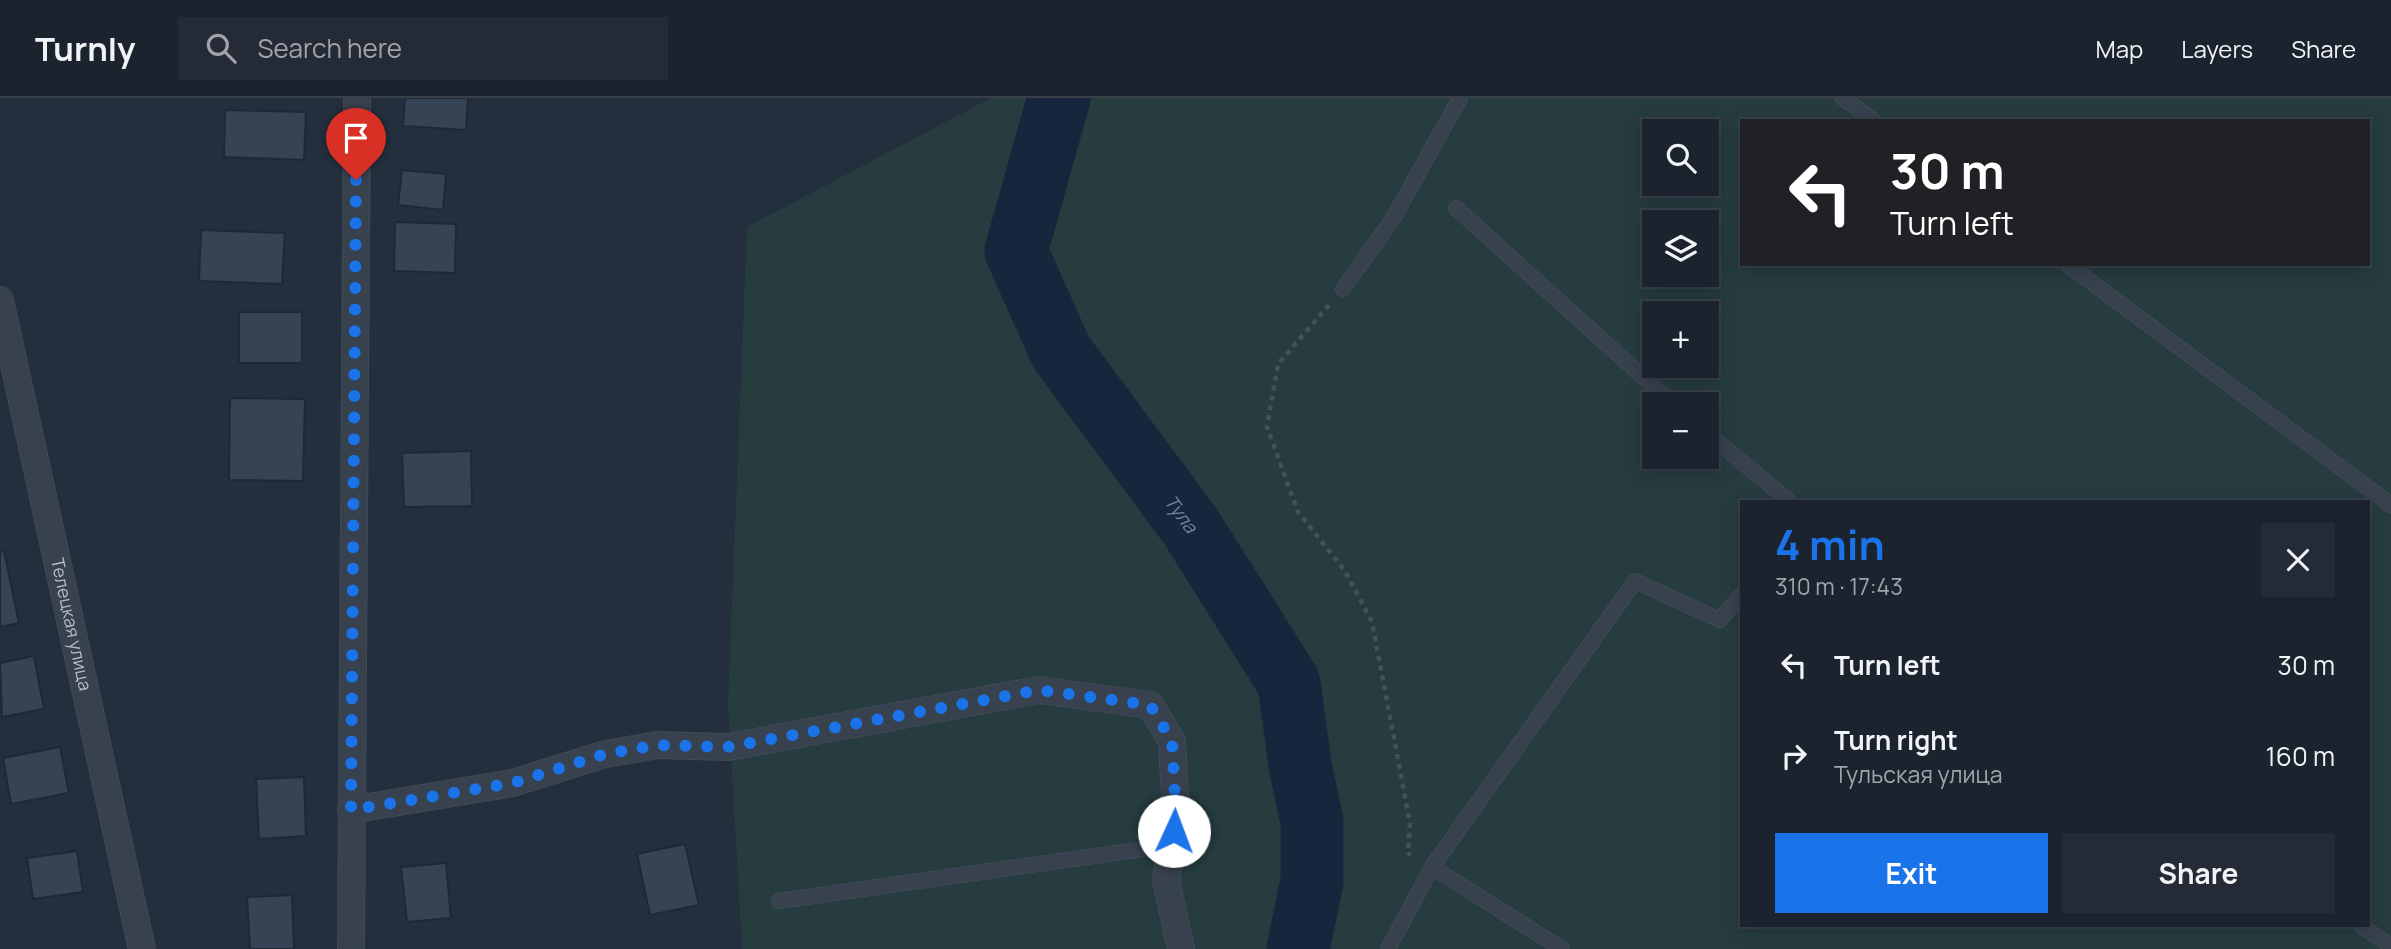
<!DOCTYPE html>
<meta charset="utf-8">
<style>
:root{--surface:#1b232e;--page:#242b36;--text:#f1f3f6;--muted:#a0a4aa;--line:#39404a;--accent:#1a73e8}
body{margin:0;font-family:Manrope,sans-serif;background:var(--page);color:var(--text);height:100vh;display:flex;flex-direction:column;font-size:26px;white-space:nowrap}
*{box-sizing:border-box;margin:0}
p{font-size:23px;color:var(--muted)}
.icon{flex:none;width:38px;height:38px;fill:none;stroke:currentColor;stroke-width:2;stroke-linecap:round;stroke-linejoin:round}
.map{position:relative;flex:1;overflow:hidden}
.details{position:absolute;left:1740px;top:402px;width:630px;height:427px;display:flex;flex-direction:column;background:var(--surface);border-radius:0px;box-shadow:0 4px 18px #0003,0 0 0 2px var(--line)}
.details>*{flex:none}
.banner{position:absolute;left:1740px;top:21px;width:630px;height:147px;border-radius:0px;box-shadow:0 4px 18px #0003,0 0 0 2px var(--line);background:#202124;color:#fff;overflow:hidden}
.controls{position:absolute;left:1642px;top:21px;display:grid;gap:14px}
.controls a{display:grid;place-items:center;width:77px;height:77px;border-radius:0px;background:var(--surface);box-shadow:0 4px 18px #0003,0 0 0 2px var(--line);font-size:35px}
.pin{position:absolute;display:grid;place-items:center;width:60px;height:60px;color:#fff;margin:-72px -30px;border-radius:50% 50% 50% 0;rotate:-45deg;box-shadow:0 0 7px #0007}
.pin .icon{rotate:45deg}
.me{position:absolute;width:77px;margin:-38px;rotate:2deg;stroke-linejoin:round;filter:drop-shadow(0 0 5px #0008)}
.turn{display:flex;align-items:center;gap:24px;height:147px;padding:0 35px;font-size:32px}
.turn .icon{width:91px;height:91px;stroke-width:2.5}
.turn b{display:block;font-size:49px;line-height:60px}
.round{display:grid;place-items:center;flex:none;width:74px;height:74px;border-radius:0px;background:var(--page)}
.summary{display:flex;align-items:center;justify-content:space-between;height:119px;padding:0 35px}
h1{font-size:42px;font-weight:700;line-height:52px;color:var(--accent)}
.action{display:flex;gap:14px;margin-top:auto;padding:14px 35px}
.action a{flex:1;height:80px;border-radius:0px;background:var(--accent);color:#fff;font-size:28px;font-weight:700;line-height:80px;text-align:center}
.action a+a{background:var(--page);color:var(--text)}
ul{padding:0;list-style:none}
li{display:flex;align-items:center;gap:21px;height:91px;padding:0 35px}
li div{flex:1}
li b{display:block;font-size:26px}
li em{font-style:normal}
header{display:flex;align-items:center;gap:42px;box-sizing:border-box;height:98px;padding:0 35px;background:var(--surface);border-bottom:2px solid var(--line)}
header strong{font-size:33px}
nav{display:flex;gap:38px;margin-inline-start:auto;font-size:24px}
.search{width:490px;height:63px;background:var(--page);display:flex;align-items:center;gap:18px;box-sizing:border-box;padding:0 24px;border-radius:0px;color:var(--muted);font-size:26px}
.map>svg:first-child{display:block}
</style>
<header>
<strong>Turnly</strong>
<div class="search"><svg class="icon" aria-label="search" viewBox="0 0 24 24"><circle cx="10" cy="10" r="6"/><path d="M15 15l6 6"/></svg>Search here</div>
<nav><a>Map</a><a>Layers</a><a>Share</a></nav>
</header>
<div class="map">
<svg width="2391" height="851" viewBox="0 0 2391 851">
<rect width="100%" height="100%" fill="#242f3e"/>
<path fill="#263c3f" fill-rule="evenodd" d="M991 0H2391V851H742L728 605 747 129ZM1741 23H2368V166H1741ZM1654 33H1706V86H1654ZM1654 124H1706V177H1654ZM1654 215H1706V268H1654ZM1654 306H1706V359H1654ZM1741 404H2368V828H1741Z"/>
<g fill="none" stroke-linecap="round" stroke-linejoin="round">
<path stroke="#17263c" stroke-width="63" id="s1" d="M1059 0 1016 153 1061 254 1191 429 1289 585 1300 667 1312 723V783L1298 851"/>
</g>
<g fill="#364354" stroke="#1f2835" stroke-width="2">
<path d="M405 0H468L466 32 403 28Z"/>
<path d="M225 12 306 14 304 62 224 59Z"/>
<path d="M402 72 446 76 443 112 398 107Z"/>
<path d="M395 124 456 126 455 175 394 173Z"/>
<path d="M201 132 285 135 282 186 199 183Z"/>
<rect x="239" y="214" width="63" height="51"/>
<path d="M230 300 305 301 303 383 229 382Z"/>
<path d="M471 353 472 408 404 409 402 355Z"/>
<path d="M4 453 19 525 0 529V454Z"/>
<path d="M34 558 44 611 2 619 0 565Z"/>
<path d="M60 649 69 695 11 706 3 660Z"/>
<path d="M304 679 306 738 259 741 256 681Z"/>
<path d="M685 746 699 807 650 817 637 756Z"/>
<path d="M77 753 83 794 33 801 27 760Z"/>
<path d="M446 765 451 820 407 824 401 769Z"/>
<path d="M292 797 294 851H250L247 799Z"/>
</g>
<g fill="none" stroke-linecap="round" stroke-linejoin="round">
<defs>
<g id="service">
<path d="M1843 0 1874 23"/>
<path d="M1456 110 1673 306"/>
<path d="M2067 166 2391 407"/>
<path d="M1343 191 1394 119 1460 0"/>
<path d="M1706 334 1790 404"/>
<path d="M1432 769 1562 851"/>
<path d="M779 803 1172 747"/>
<path d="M2361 828 2391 848"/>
<path d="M1388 851 1432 769 1635 483 1720 522 1741 497"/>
</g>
<g id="minor">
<path id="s2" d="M0 202 142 851"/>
<path d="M351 712 513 685 605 656 658 647 728 649 1039 592 1150 607 1172 643 1176 719 1166 782 1181 851"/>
<path d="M351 851 357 0"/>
</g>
</defs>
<use href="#service" stroke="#414a57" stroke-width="16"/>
<use href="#minor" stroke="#414a57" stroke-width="28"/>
<path stroke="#3f5557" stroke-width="4.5" stroke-dasharray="5 5" stroke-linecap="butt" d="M1329 207 1278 266 1267 329 1298 414 1345 473 1372 524 1410 725 1408 755 1411 757"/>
<use href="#service" stroke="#38414e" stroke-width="14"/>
<use href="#minor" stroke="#38414e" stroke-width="26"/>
</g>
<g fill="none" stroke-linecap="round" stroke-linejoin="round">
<path stroke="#1a73e8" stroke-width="12" stroke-dasharray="0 21.6" d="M356 82 351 712 513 685 605 656 658 647 728 649 1039 592 1150 607 1172 643 1176 719 1174 733"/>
</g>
<g text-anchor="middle" stroke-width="7" stroke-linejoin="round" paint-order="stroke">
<g font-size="18" fill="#b4bcc9" stroke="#1d2633">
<text dy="6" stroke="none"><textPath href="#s2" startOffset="332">Телецкая улица</textPath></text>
</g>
<g font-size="19" font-style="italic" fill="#6d86a8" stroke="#1d2633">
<text dy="7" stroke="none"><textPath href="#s1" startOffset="471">Тула</textPath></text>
</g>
</g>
</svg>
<div class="controls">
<a><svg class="icon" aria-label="search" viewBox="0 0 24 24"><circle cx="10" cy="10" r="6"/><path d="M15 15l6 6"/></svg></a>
<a><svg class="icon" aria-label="layers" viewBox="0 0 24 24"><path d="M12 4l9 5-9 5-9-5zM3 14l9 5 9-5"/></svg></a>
<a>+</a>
<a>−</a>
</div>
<div class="pin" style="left:356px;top:82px;background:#d93025"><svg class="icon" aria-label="arrive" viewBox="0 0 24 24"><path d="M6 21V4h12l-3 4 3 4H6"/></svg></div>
<svg class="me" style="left:1174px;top:733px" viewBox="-20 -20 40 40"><circle r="19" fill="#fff"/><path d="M0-13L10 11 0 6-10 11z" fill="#1a73e8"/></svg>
<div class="banner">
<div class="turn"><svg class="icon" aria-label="left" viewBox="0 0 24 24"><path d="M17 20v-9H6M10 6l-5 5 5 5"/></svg><div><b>30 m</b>Turn left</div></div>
</div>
<section class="details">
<div class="summary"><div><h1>4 min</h1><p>310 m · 17:43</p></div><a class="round"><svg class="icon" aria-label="close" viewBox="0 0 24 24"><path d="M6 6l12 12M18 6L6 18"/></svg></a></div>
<ul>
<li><svg class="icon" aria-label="left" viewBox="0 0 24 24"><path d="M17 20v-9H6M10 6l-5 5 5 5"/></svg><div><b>Turn left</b></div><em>30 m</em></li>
<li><svg class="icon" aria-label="right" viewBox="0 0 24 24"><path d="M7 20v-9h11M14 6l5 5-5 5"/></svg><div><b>Turn right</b><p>Тульская улица</p></div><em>160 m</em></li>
</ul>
<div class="action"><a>Exit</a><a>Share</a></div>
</section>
</div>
